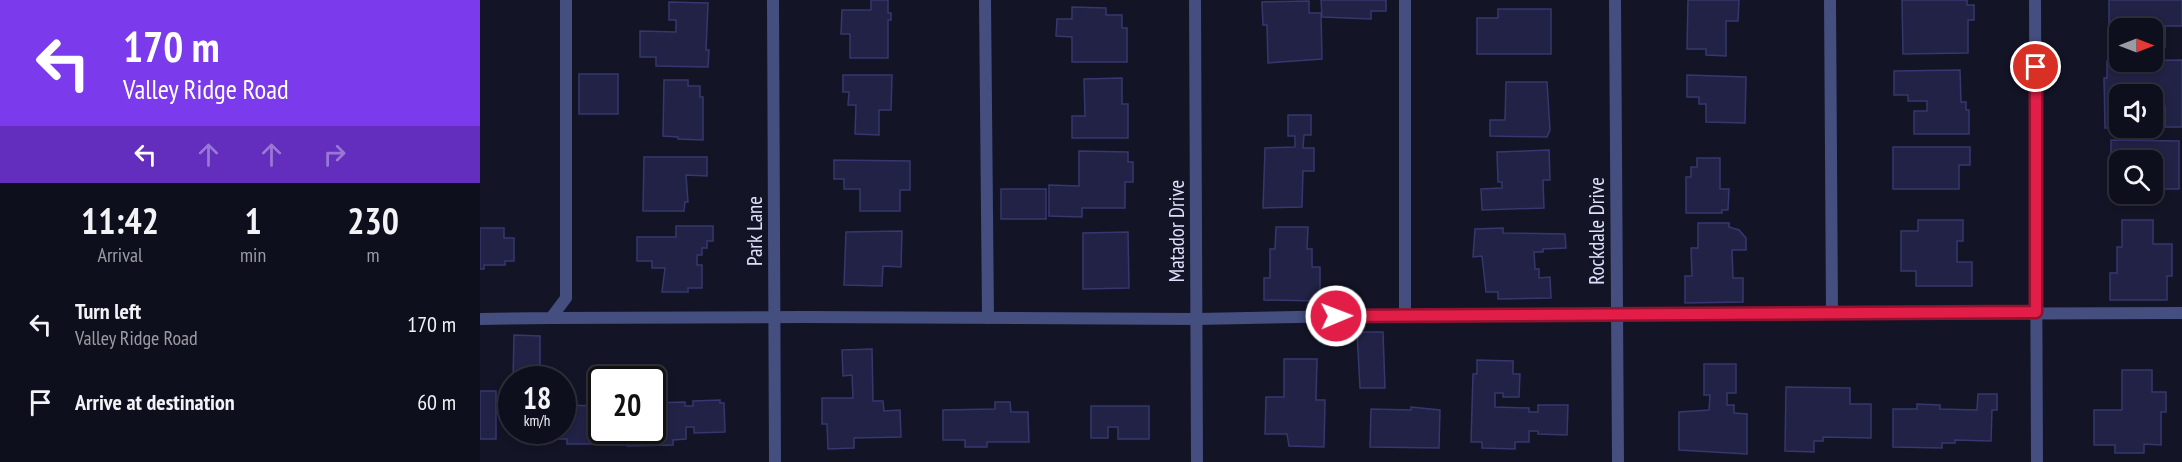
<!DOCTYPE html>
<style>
:root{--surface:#0e0f1c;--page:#1c1d29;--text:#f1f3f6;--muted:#9b9ca3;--line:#2e2f3b}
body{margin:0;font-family:"PT Sans Narrow",sans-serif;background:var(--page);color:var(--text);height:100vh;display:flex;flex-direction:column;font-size:22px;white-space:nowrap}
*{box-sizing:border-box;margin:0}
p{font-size:20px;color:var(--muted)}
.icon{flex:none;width:33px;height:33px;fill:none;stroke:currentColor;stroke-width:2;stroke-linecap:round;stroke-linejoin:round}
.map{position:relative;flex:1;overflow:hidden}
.details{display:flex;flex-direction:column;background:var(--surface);width:480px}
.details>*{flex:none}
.hud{background:#7c3aed;color:#fff;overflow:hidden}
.needle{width:39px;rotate:90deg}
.fabs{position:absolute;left:1629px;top:18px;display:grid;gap:12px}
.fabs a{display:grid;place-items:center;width:54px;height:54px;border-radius:12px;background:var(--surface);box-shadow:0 3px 9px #0003,0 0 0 2px var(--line);font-size:30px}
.speed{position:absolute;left:18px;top:366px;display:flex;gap:12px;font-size:30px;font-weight:700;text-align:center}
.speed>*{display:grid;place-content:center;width:78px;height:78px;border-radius:50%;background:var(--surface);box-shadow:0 3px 9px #0003,0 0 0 2px var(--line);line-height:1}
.speed small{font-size:15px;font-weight:400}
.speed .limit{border:3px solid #111;border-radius:9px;background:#fff;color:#111}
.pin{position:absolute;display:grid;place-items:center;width:51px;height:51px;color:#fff;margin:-26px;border:3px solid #fff;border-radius:50%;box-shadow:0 2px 6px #0007}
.me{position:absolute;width:66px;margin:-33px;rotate:89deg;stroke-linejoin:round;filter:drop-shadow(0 0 4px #0008)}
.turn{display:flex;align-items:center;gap:21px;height:126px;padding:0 24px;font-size:27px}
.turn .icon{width:78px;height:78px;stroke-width:2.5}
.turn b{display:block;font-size:42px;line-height:51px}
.lanes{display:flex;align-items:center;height:57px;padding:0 24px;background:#0003;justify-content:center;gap:30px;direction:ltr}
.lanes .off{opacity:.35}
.eta{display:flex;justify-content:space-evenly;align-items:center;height:102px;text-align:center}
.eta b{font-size:36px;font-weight:700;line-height:42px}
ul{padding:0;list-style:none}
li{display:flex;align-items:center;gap:18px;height:78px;padding:0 24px}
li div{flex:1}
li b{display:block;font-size:22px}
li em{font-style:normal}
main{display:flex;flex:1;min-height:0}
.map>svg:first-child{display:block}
</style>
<main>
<section class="details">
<div class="hud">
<div class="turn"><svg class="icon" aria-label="left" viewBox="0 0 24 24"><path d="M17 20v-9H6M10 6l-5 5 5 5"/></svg><div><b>170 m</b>Valley Ridge Road</div></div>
<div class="lanes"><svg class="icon" aria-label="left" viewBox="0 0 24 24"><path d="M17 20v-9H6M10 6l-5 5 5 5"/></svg><svg class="icon off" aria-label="ahead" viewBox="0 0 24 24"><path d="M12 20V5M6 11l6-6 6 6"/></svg><svg class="icon off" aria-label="ahead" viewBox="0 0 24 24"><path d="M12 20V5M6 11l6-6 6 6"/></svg><svg class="icon off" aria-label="right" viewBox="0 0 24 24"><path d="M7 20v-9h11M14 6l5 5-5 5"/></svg></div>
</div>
<div class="eta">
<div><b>11:42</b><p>Arrival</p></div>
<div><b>1</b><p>min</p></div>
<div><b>230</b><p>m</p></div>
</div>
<ul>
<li><svg class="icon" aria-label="left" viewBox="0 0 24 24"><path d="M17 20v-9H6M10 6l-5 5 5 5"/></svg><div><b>Turn left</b><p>Valley Ridge Road</p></div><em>170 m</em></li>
<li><svg class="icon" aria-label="arrive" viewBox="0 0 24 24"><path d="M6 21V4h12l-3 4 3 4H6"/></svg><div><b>Arrive at destination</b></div><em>60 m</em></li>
</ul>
</section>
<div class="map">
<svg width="1702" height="462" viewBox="0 0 1702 462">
<rect width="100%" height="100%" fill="#131426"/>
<g fill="#212245" stroke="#36376e" stroke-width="1.5">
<path d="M391 0H408V13H411V20H408V58H370V34H361L362 10H391Z"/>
<path d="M841 0H906V11H891V19L842 17Z"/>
<path d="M1208 0H1259L1258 21H1246V56L1226 55V49H1207Z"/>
<path d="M1422 0H1487V5H1494V20H1488V53L1423 54Z"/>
<path d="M1629 0H1702V26H1685V47H1672V28H1648V24H1629Z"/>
<path d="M829 1V13H841L842 59 788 63 787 25H783L782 2Z"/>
<path d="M189 2 228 3 226 50H229L228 67 176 66V57H160V31L196 32V20H189Z"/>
<path d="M592 7 626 8V15H642V28H647V62H592V37L576 36 577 19H592Z"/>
<path d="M1018 9H1071V54H997V18H1018Z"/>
<path d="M1702 60V127H1685V106H1672V94H1640V128H1660H1625L1624 78H1627V61Z"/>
<path d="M1480 70 1481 102H1486V110H1489V134H1434V111H1447V101H1428V95H1414V71Z"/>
<rect x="99" y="74" width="39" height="40"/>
<path d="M363 75H412L411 110H399V135L375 134 376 105H368L369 92H363Z"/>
<path d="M1207 75 1266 77 1265 123 1226 122V104H1219V97H1207Z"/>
<path d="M642 78V104H648V138H592V116H605L604 79Z"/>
<path d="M184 80H208V86H220V97H223V140L198 139V137L183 136Z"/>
<path d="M1026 82H1067L1070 130 1067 137 1010 136V120H1025Z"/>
<path d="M808 115H831V135H824L823 148H834V171H823L822 207 783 208 785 148 815 147V136H808Z"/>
<path d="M1631 140 1699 141V189H1679V200H1657V194H1643H1672V160H1640V168H1634V164H1631Z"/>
<path d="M1413 147H1490V165H1479V189H1413Z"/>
<path d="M1069 150 1070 180H1063L1064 208 1002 210 1001 189 1022 188V182H1018L1017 152Z"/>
<path d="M599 151 648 152V162H653V182H645V208H602V217L569 216V185L599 186Z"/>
<path d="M164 157H227V176L206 175 208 202H205L204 211H163Z"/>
<path d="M1217 158H1240V189H1249L1248 210H1242V213H1206V177H1211V167H1217Z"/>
<path d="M354 160 430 161V190H420V211H380V189H364V179H354Z"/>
<rect x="521" y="189" width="45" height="30"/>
<path d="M1438 220H1483V241H1477V262H1492V286H1436V271H1421V231H1438Z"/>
<path d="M1642 220H1673V244H1692V276H1687V300H1630V273H1637V247H1642Z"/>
<path d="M1218 223H1249V227L1259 230 1266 238V250H1252L1253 278H1263V302L1205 303V276H1212L1211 248H1218Z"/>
<path d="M196 226H233V241H227V248H222V255H217V265H222V288H208V292H182L185 268H172V261H157V237H196Z"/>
<path d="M796 227H828L827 249H832V267H840V301L784 300V278H790V249H795Z"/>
<path d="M0 228H24V238H34V261H25V265H4V269H0Z"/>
<path d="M1023 228V233L1085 234 1086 248 1063 249V252H1054L1055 269H1059V278L1070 277 1071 298 1018 299V292H1006L1002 256 993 257 995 229Z"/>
<path d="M422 231 421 267 403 266 402 286 364 285 366 232Z"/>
<path d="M648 232 649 288 603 289V233Z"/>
<path d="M877 332H903L905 388H880Z"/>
<path d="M34 335 60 336V380H33Z"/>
<path d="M392 349 393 401H403L404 411 420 410 421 437 374 438V448L348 449 347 424H342V398H373L372 375 363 376 362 350Z"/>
<path d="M804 359H837L836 400H845L844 447 809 446 807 434H785L786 397H804Z"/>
<path d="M997 360 1033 361V374H1040L1039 397H1023V393H1015V407L1049 408V412H1058V405H1088L1087 435 1058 434V431H1049V442H1035V449L1002 448V442H991L993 374H997Z"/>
<path d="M1224 364H1256V393H1247V405H1254V413L1267 414V454L1199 450V412L1229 410 1230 395H1224Z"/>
<path d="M1642 370H1672V392H1686V412H1681V445L1664 444V453H1635V445H1614V410H1642Z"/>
<path d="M1306 387 1370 388V404H1391V438L1343 437V441H1334V452L1305 451Z"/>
<rect x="0" y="391" width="16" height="48"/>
<path d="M1498 394H1517V410H1512L1511 441 1475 440V443H1462V448L1413 447V409H1437V404L1460 405V409L1497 410Z"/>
<path d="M240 400V403H244L245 432 214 433V427H206V439L193 440V445L147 446V430H172V403L205 402V406H213V401Z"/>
<path d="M515 402H530L531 412H548L549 442H507V447H485V440H463V410L515 409Z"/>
<path d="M82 405 120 406V444H87V439H55V430H82Z"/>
<path d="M611 406H669V439H638V427H628V438H611Z"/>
<path d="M931 407 960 410 959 448 890 447 891 409 931 410Z"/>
</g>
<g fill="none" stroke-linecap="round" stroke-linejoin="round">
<g stroke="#444e7f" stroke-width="12">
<path d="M505 0 508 318"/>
<path d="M1350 0 1352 314"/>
<path d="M925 315V0"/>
<path d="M71 318 322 317 717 319 925 315 1702 313"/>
<path d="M0 319 71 318 86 298V0"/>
</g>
<g stroke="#444e7f" stroke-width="12">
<path d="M715 0 717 462"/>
<path d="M1135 0 1138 462"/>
<path d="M1555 0 1557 462"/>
</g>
<path stroke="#444e7f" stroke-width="12" d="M293 0 295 462"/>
</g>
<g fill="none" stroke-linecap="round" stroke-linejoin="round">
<defs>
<path id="route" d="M856 316 1556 312V67"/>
</defs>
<use href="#route" stroke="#92132f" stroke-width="15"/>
<use href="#route" stroke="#e11d48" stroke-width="10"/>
</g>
<g text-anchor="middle" stroke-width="6" stroke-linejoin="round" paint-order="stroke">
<g font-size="21" fill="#dce0fb" stroke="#131426">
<text transform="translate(275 231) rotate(-90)" y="7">Park Lane</text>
<text transform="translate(697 231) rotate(-90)" y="7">Matador Drive</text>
<text transform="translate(1117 231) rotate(-90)" y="7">Rockdale Drive</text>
</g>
</g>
</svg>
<div class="fabs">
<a><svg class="needle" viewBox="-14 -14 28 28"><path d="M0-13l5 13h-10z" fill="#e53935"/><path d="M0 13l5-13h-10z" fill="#9b9ca3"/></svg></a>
<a><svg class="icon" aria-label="sound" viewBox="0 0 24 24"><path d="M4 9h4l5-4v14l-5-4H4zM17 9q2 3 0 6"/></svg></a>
<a><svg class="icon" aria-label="search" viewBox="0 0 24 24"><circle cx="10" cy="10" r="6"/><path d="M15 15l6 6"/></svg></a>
</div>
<div class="speed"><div>18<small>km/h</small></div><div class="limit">20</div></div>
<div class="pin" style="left:1556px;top:67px;background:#d93025"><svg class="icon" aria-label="arrive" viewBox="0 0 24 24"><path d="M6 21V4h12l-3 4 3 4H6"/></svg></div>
<svg class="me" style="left:856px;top:316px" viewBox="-20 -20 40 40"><circle r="17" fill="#e11d48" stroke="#fff" stroke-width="3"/><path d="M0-11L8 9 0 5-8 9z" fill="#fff"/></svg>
</div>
</main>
